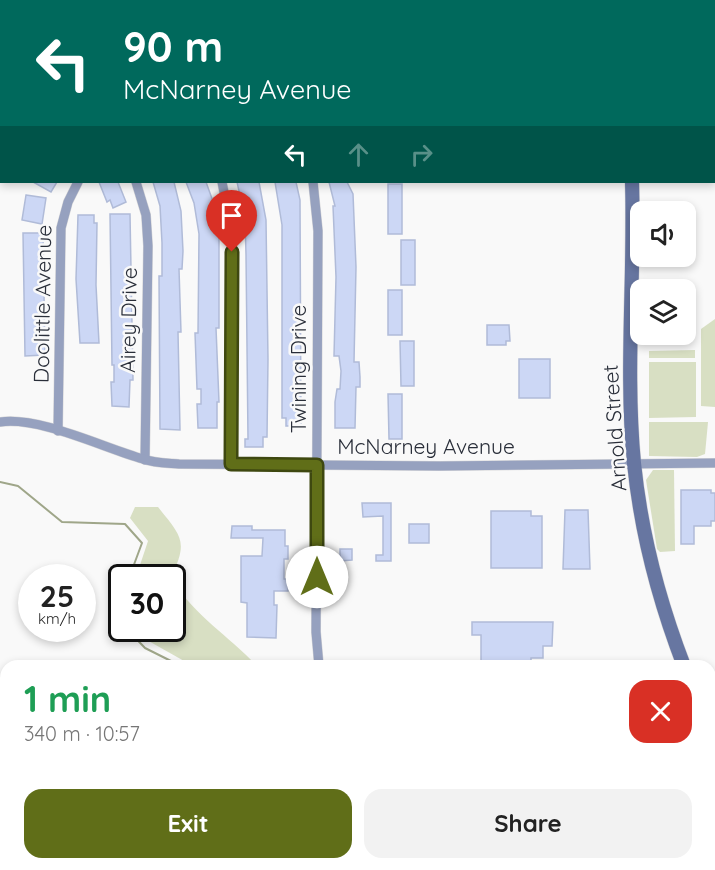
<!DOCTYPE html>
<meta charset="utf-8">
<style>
:root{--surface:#fff;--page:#f2f2f2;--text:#222;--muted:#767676;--accent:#606e18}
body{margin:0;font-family:Quicksand,sans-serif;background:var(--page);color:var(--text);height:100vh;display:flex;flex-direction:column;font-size:22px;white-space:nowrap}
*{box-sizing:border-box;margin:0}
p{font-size:20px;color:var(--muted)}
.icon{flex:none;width:33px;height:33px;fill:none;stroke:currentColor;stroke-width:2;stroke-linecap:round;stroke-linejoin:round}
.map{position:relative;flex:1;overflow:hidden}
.drawer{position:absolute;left:0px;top:660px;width:716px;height:210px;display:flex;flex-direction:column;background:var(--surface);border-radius:18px 18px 0 0;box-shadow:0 3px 9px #0003}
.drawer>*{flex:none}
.guide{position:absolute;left:0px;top:0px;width:716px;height:183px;box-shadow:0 3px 9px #0003;background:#00695c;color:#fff;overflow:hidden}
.tools{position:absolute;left:630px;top:201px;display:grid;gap:12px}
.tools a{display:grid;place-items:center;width:66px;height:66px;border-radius:12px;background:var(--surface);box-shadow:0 3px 9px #0003;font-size:30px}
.speed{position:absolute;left:18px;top:564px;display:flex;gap:12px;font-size:30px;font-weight:700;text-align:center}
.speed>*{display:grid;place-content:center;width:78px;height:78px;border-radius:50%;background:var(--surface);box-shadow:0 3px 9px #0003;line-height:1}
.speed small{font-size:15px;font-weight:400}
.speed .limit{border:3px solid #111;border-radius:9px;background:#fff;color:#111}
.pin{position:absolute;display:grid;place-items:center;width:51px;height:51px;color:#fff;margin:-62px -26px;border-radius:50% 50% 50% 0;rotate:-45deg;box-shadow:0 0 6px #0007}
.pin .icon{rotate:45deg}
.me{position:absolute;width:66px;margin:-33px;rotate:0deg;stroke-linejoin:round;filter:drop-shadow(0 0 4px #0008)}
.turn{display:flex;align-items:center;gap:21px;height:126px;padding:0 24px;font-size:27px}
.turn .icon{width:78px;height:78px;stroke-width:2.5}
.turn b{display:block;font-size:42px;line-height:51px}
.lanes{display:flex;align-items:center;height:57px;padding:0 24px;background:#0003;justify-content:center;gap:30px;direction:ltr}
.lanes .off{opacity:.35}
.round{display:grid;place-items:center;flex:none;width:63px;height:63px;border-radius:18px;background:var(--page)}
.headline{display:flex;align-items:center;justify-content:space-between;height:102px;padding:0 24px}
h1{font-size:36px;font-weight:700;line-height:45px;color:#1e9e55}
.button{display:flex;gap:12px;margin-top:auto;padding:12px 24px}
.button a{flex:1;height:69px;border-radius:18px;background:var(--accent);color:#fff;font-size:24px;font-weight:700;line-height:69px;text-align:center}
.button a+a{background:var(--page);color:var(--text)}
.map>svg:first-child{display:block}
</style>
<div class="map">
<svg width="715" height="870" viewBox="0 0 715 870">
<rect width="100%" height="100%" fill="#f9f9f9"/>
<g fill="#d8dfc3">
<path d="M715 319V407L701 406V329Z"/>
<path d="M695 350V358H649V351Z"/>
<path d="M649 362H696V417L649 418Z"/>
<path d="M649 422H708L705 454 697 457 649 456Z"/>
<path d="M653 470H674L675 551 660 552 657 549 646 480Z"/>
<path d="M135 507H158C181 536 189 541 171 577H136L148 541 130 518Z"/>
<path d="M173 581C195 616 229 636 257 666H193L145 639 135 629 172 628Z"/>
<path d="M179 864H228L229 870H181Z"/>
</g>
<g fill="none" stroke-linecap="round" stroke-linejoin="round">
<g stroke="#9fa689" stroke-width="2">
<path d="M0 482 18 486 62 522 125 524 142 543 129 578"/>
<path d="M126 628 145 648 181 666"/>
<path d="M0 747 6 753"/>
<path d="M710 850 715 849"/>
<path d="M235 864V870"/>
</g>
</g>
<g fill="#ccd7f5" stroke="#b0bbd8" stroke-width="1.5">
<path d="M33 182H57L51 192Z"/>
<path d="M99 182H118L126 202 113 208 110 200 107 202Z"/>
<path d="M153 182H174L181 211 183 251 182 269H179L181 332H178L180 430 160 429 159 276H162V243L160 206Z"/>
<path d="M186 182H206L215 207 219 240V328H216L219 402H217V428H198L197 404H201V389H197L195 333H198L199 234 194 203Z"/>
<path d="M237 182H259L266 220 268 359 267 437H263V447H245V439H248L246 255 245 218Z"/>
<path d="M275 182H296L300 200 301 426H286V418H282V225Z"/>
<path d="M329 182H347L353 194 356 267 354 362H359L360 377V387H356L355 428H335V402L337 389H340L341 371 339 356H334L336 277 333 206H335Z"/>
<rect x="388" y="184" width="14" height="50"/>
<path d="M26 195 46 198 42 224 22 220Z"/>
<path d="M110 214H130L133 380H130L129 407 112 406 111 382H114V365H112Z"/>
<path d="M78 215H94V223H97L96 285 99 343H80L76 279Z"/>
<path d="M23 233H43L45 355 25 356Z"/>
<rect x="401" y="240" width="14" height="45"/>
<rect x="388" y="290" width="14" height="45"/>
<path d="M487 325H509L510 341H506V345H487Z"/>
<path d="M400 341H414V386H401Z"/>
<rect x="519" y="359" width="31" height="39"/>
<path d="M388 394H402V439H389Z"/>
<path d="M681 490H711V493H715V521H711V526H694V544H681Z"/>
<path d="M362 503H391V561H376V555H383V516L363 517Z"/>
<path d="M565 510H588L590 569H563Z"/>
<path d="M491 511H531V516H542V568H491Z"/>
<rect x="409" y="524" width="20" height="19"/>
<path d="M232 526H252V530H285V546H288V559H284V579H288V591H274V605H277L276 638 247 637V603L241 602V556H262L263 538H231Z"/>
<path d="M340 549H352V560L340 561Z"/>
<path d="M472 622H553L552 646H543V658H531V666H481V635H472Z"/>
</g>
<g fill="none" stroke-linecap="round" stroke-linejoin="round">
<defs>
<g id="street">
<path d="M253 2 254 0"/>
<path d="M0 23 2 22"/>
<path d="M136 182 146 215 148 246 145 460"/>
<path d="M222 182 232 233 231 464"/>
<path d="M313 182 318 231 316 632 319 666"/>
<path d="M0 422C39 416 104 448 143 459 154 463 167 463 179 464L440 466 715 463"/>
<path d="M58 431 61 228 68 202 78 182"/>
<path d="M710 793 715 792"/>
<path d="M419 864 423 870"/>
<path d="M334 870 338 864"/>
</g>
<g id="secondary">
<path d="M631 2V0"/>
<path d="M632 182C635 275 625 370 634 463 641 533 659 601 684 666"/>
<path d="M710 734 715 749"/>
</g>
</defs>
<use href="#street" stroke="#d4d4d6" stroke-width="10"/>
<use href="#secondary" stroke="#d4d4d6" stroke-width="15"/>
<use href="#street" stroke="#96a1bf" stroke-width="9"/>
<use href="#secondary" stroke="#6776a1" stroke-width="14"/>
</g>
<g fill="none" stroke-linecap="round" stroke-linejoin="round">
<defs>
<path id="route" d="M232 252 231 464 317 465V577"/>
</defs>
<use href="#route" stroke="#3e4810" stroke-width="15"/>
<use href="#route" stroke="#606e18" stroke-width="10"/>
</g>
<g text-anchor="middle" stroke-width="5" stroke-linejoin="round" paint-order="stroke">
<g font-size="21" fill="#292e39" stroke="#f9f9f9">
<text transform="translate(43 304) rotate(-89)" y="7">Doolittle Avenue</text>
<text transform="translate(129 320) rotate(-89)" y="7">Airey Drive</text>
<text transform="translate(299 369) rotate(-90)" y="7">Twining Drive</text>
<text transform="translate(615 428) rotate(-94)" y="7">Arnold Street</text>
<text x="426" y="454">McNarney Avenue</text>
</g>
</g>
</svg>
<div class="tools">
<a><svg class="icon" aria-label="sound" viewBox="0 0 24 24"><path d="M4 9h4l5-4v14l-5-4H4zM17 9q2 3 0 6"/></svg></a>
<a><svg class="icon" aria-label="layers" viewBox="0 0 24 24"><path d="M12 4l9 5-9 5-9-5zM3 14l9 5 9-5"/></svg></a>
</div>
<div class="speed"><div>25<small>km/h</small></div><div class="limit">30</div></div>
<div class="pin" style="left:232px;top:252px;background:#d93025"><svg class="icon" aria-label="arrive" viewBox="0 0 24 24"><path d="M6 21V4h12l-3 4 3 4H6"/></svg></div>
<svg class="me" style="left:317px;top:577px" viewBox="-20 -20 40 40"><circle r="19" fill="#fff"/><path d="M0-13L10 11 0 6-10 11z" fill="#606e18"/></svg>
<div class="guide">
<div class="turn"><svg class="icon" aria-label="left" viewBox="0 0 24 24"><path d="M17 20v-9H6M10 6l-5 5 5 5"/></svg><div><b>90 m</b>McNarney Avenue</div></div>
<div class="lanes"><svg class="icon" aria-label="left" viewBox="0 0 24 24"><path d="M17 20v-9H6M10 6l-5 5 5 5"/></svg><svg class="icon off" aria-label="ahead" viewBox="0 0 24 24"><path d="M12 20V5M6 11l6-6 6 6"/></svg><svg class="icon off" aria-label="right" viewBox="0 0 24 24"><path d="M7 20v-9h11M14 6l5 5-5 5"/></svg></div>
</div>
<section class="drawer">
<div class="headline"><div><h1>1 min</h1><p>340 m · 10:57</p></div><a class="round" style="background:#d93025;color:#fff"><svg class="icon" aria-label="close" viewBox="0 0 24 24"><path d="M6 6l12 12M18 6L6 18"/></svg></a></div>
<div class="button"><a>Exit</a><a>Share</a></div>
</section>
</div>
